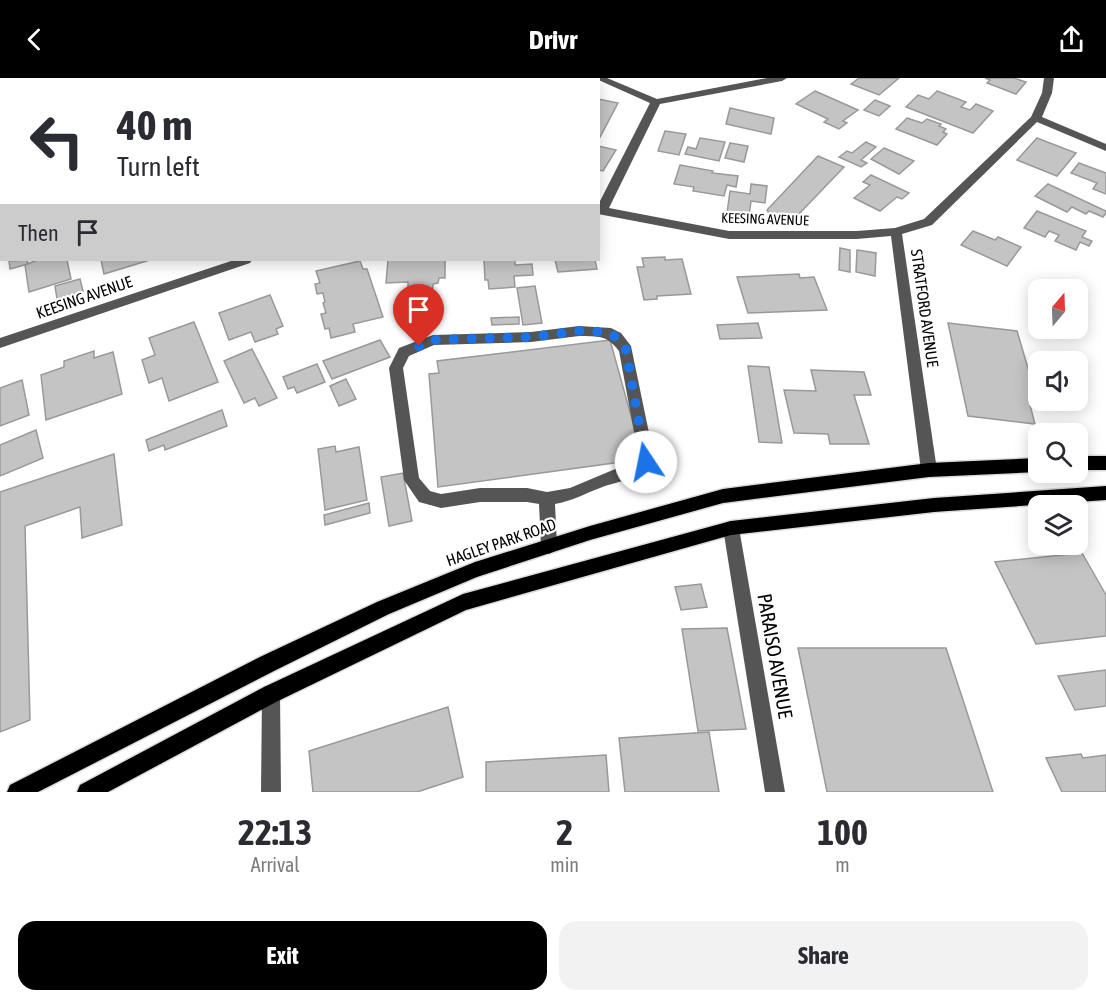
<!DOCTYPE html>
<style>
:root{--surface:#fff;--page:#f2f2f3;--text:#2b2b33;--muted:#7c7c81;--accent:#000}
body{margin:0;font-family:"Asap Condensed",sans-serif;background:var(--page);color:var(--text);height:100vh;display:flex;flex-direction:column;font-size:22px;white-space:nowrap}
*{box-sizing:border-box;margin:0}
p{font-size:20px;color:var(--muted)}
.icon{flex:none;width:33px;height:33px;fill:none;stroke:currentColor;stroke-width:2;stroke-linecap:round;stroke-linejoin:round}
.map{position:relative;height:714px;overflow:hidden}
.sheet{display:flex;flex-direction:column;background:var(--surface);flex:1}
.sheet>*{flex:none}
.banner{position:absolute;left:0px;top:0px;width:600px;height:183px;box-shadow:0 3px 15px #0003;background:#fff;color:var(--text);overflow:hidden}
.needle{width:39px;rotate:19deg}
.buttons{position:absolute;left:1028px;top:201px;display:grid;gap:12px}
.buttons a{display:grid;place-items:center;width:60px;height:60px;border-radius:12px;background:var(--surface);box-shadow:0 3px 15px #0003;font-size:30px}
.pin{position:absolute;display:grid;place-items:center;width:51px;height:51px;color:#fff;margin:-62px -26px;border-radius:50% 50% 50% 0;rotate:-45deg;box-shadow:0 0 6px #0007}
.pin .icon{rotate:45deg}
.me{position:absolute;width:66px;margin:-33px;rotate:349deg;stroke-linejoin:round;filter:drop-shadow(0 0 4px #0008)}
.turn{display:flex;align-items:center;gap:21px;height:126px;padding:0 18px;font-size:27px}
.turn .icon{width:78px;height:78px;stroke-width:2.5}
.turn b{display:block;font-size:42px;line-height:51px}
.then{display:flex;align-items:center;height:57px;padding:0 18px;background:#0003;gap:12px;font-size:22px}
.eta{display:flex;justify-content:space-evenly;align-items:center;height:102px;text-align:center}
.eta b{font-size:36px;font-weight:700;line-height:42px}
.primary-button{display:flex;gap:12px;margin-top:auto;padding:12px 18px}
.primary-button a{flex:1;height:69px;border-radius:18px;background:var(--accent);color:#fff;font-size:24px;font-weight:700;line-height:69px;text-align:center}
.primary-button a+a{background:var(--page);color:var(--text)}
header{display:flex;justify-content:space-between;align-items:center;height:78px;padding:0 18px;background:var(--accent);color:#fff;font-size:27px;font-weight:700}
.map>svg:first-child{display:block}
</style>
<header><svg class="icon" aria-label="back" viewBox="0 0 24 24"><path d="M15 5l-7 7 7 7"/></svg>Drivr<svg class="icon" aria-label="share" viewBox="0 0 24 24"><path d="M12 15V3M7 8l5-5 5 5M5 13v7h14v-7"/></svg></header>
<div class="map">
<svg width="1106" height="714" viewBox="0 0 1106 714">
<rect width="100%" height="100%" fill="#fff"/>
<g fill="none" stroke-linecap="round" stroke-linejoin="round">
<path fill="#a3a3a3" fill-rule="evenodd" d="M2 80V84L0 85V81Z"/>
</g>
<g fill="#c4c4c4" stroke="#999" stroke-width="1.5">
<path d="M859 0H899L879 17 851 6Z"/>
<path d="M985 0H1014L1026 4 1016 16 987 5 990 2Z"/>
<path d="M815 13 858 32 843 43 847 45 839 51 824 44 828 41 796 26Z"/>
<path d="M937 13 966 24 961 29 970 32 976 26 993 33 973 55 906 29 918 17 929 21Z"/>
<path d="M598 21 618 25 599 61 598 60Z"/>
<path d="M875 22 890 28 879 38 864 32Z"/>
<path d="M730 30 774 40 771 56 726 46Z"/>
<path d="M907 40 922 45 927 41 941 46 939 48 946 51 943 54 947 56 937 67 896 51Z"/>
<path d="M665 53 686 56 679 77 658 73Z"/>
<path d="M700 60 725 64 719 83 685 76 688 69 696 71Z"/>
<path d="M1037 60 1076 75 1057 98 1017 82Z"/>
<path d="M866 64 876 69 861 82 867 85 861 89 839 79 847 73 852 75Z"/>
<path d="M730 65 748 68 744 84 725 80Z"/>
<path d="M598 68 616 72 603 93 598 92Z"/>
<path d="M884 70 914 83 899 96 871 81Z"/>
<path d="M818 78 844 89 796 139 772 140 767 132Z"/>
<path d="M1079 85 1106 95V116L1093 111 1097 105 1071 95Z"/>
<path d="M680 87 713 93 712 95 738 98 736 109 727 107 724 118 693 113 694 109 674 106Z"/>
<path d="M871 97 909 115 902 121 897 119 880 133 854 120 870 107 863 104Z"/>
<path d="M751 106 767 108 765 125 751 123 749 138 727 135 730 113 750 116Z"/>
<path d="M1048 106 1106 133V135L1103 139 1089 133 1086 136 1072 129 1067 134 1035 118Z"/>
<path d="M1037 133 1086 153 1082 159 1092 163 1089 168 1080 164 1076 172 1055 163 1059 157 1049 153 1045 159 1024 150Z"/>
<path d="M973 153 995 162 998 159 1021 169 1007 188 961 167Z"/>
<path d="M840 170 850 172V194L839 192Z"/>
<path d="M857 172 876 175 875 198 856 194Z"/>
<path d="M665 179V182L682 181 691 216 657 218V221L644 222 637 189H644L642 180Z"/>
<path d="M27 182 28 186 10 191 9 183Z"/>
<path d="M37 182H67L71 201 29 214 25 187Z"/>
<path d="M101 182H150L104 196Z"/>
<path d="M388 182H445V200H439L438 205 433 206 432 220H429L428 232H421V235L402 236 403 229H413L414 223 403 224V220H415L416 213H408V204L386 205Z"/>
<path d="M484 182H515V187L532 186 533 197 514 198 515 209 489 211 488 202H485Z"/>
<path d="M555 182H595L597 191 558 194Z"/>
<path d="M360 183 363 191H367L383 239 353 246 355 254 331 260 329 250 325 251 321 236 326 235 323 225 325 224 323 215 317 216 315 206 320 205 316 193Z"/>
<path d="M799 196 800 200 814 199 827 232 748 235 737 199Z"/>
<path d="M80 201 83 213 57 221 55 208Z"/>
<path d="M535 208 542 245 523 247 517 210Z"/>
<path d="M270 217 283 248 276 251 278 256 255 264 251 254 229 262 219 235Z"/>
<path d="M519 239V246L492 247 491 240Z"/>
<path d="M194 244 218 304 169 323 162 300 149 305 142 282 155 277 149 260Z"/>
<path d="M758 245 762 260 720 261 717 247Z"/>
<path d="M948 245 1017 253 1038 324 1029 323 1035 346 968 338Z"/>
<path d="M380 262 390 279 332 301 323 283Z"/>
<path d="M610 262 643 381 438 409 429 296 439 295 437 283Z"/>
<path d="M252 271 277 320 259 328 255 320 244 325 224 283Z"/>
<path d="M94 273V280L113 274 122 316 46 342 41 297 64 289V283Z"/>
<path d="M317 286 325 304 297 315 294 309 288 311 283 299Z"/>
<path d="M748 288 769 289 782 365 759 364Z"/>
<path d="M811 292 864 294 871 317H854L869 366H830L828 356 794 355 784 312 816 313Z"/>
<path d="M346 301 356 321 339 328 330 308Z"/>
<path d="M22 302 29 337 0 348V310Z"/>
<path d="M222 332 227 348 165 372 164 367 149 373 146 362Z"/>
<path d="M36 352 43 380 0 398V367Z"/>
<path d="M335 368 336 374 359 369 367 422 325 432 318 371Z"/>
<path d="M114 376 122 447 82 460 80 429 25 448 30 642 0 654V414Z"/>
<path d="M403 395 412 443 389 448 381 399Z"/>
<path d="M369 425 370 435 325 447 324 437Z"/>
<path d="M1082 475 1106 517V558L1036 566 995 484Z"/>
<path d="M701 506 707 529 681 532 675 509Z"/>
<path d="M727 550 746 651 698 653 682 551Z"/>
<path d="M798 570H946L993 714H827Z"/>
<path d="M1106 592V628L1075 632 1058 598Z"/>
<path d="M448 629 463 699 417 714H313L309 673Z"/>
<path d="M709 654 719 714H625L619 660Z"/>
<path d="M1081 676 1083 680 1106 677V714H1062L1046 680Z"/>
<path d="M606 677 609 714H486V684Z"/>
</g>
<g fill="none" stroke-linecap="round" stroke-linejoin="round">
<defs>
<g id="major">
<rect x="1077" y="378" width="29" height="14"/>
<path d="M1038 380V394L929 399 723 425 590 462 477 499 389 536 276 592 38 714H7L10 707 262 578 377 524 475 484 590 448 723 411 929 385Z"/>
<path d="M1106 408V422L934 434 731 457 466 532 278 623 108 714H77L80 707 264 609 463 516 731 443 934 420Z"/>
</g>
</defs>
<use href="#major" stroke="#dbdbdb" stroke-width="3"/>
<g fill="#555" fill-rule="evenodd">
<path d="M310 0H325L308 2Z"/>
<path d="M594 0H607L657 21 767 0H787L782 3 660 26 609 130 729 153H857L895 150 924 141 1031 39 1042 15 1044 0H1054L1052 15 1042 39 1106 66V73L1037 44 932 147 902 156 937 392 934 397 929 399 924 397 921 392 891 158 857 161H729L598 136V127L650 25Z"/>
<path d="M234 182H252L250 185 0 270V260Z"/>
<path d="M579 248 611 250 621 255 631 268 655 384C646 401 616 403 600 410 584 416 572 423 555 426L557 468 555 473 549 476 543 473 541 468 539 426 527 424H480L441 430 419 424 404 402 389 290 399 270 433 257 531 254ZM579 258C599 259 606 256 619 273L639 381 570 410 547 414 527 410H480L441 416 430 413 419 400 403 290 409 278 434 267 531 264Z"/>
<path d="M731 443 737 445 739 450 785 714H765L723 450 725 445Z"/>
<path d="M271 607 278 609 280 616 281 714H261L262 616 264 609Z"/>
</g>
<use href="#major" fill="#000" fill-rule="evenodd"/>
</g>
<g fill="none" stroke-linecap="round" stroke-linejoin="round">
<path stroke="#1a73e8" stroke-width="10" stroke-dasharray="0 18" d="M419 268 433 262 531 259 579 253 606 254 616 259 626 272 646 384"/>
</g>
<g text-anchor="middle" stroke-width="4.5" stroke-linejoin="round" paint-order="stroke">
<g font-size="14" fill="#000" stroke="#fff">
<text transform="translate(765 141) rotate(2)" y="5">KEESING AVENUE</text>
</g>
<g font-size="16" fill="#000" stroke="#fff">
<text transform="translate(84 219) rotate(-19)" y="6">KEESING AVENUE</text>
<text transform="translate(925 230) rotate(82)" y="6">STRATFORD AVENUE</text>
<text transform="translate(501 464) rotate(-19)" y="6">HAGLEY PARK ROAD</text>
</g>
<g font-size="20" fill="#000" stroke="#fff">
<text transform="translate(775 578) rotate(80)" y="7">PARAISO AVENUE</text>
</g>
</g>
</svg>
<div class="buttons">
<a><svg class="needle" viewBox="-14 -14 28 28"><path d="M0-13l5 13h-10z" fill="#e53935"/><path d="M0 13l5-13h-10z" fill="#7c7c81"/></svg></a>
<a><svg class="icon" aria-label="sound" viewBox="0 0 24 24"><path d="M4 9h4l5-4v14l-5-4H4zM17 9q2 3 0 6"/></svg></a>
<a><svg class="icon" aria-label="search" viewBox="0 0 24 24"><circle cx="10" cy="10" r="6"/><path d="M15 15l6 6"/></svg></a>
<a><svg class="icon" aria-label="layers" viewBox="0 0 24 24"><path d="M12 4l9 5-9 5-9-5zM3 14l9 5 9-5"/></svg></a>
</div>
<div class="pin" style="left:419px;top:268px;background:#d93025"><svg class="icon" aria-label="arrive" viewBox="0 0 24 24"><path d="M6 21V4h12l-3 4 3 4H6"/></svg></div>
<svg class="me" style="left:646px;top:384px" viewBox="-20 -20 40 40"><circle r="19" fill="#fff"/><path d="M0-13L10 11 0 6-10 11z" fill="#1a73e8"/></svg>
<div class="banner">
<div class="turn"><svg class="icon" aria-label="left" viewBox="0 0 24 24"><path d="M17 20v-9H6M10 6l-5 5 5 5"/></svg><div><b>40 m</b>Turn left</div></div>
<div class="then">Then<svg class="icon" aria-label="arrive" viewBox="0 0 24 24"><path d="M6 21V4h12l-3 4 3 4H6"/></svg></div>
</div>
</div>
<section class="sheet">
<div class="eta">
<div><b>22:13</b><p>Arrival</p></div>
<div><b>2</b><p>min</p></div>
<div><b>100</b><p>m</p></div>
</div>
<div class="primary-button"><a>Exit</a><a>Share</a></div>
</section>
